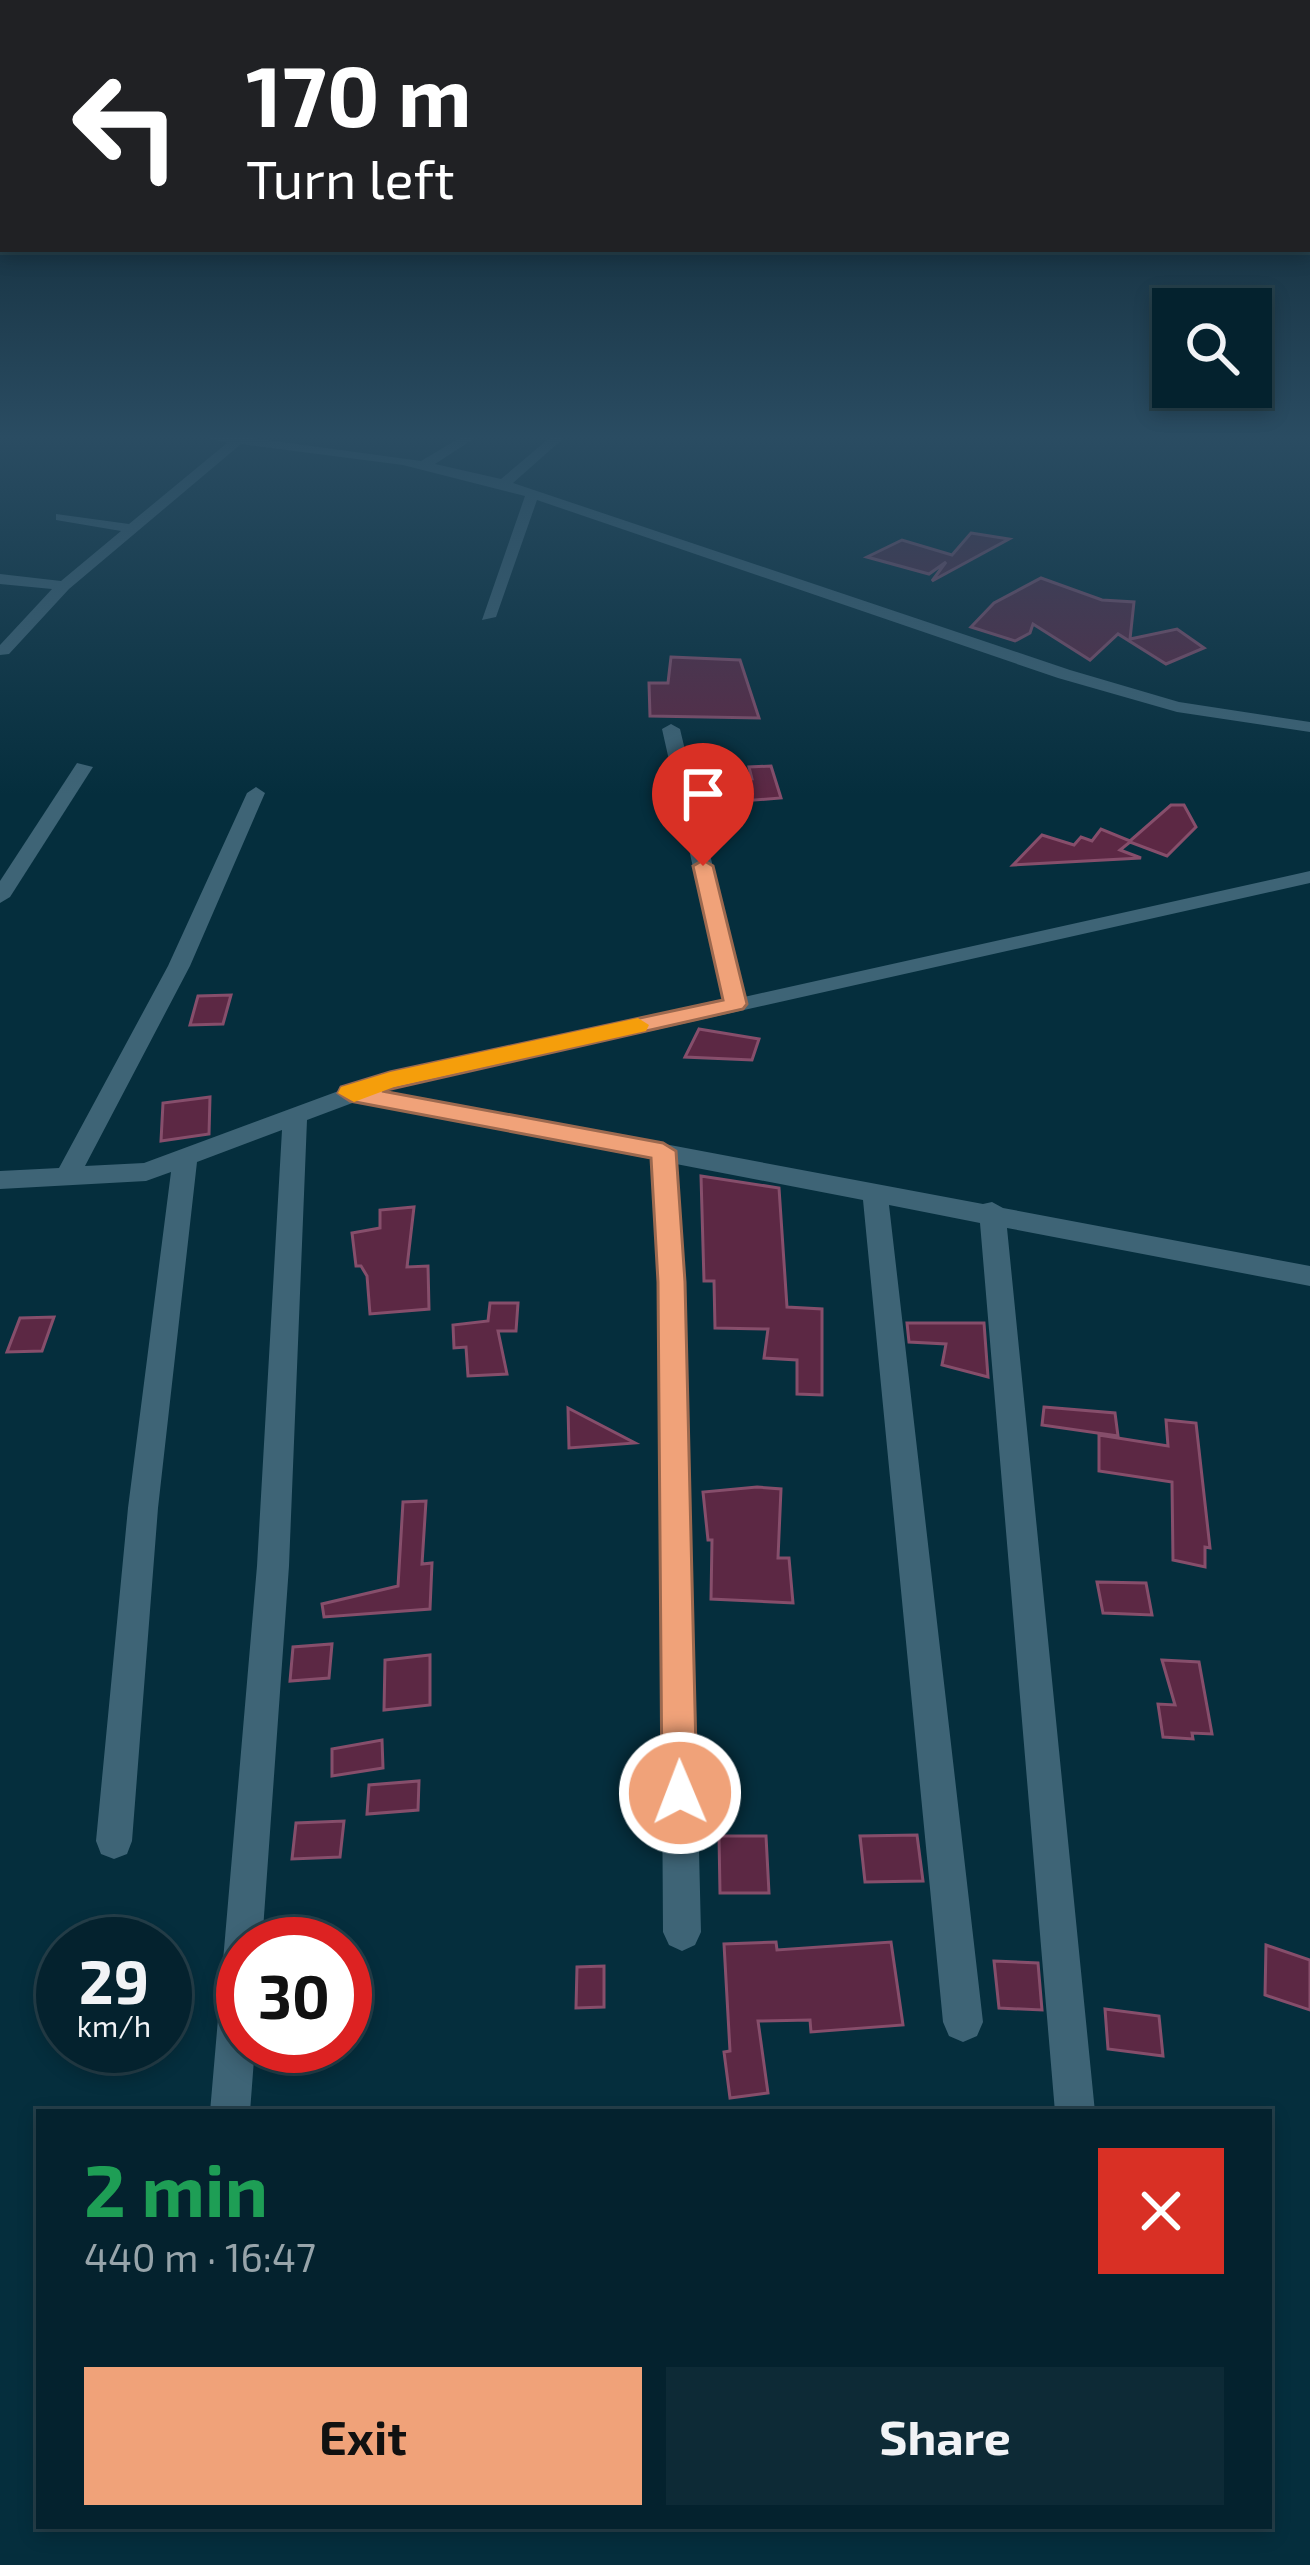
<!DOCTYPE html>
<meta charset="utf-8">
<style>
:root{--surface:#04222e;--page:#0d2a36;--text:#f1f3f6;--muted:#97a4aa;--line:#253f4a;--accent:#f0a279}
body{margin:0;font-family:"Exo 2",sans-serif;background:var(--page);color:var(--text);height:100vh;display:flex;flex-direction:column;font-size:45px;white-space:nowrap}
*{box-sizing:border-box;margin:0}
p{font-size:39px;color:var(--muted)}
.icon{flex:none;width:66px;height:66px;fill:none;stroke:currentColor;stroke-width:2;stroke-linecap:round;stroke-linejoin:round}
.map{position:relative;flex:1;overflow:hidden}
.drawer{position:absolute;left:36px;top:2109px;width:1236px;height:420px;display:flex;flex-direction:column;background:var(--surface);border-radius:0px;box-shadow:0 6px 18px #0003,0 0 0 3px var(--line)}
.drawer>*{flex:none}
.top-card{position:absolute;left:0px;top:0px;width:1311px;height:252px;box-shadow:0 6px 18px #0003,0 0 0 3px var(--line);background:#202124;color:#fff;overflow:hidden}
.fabs{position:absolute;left:1152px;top:288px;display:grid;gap:24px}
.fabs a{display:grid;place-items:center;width:120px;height:120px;border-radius:0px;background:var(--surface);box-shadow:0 6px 18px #0003,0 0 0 3px var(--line);font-size:60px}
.speed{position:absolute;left:36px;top:1917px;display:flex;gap:24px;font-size:60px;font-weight:700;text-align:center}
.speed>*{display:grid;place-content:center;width:156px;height:156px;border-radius:50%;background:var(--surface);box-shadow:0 6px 18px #0003,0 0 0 3px var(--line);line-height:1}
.speed small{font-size:30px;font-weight:400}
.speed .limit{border:18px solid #d22;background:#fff;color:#111}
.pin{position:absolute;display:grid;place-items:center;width:102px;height:102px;color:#fff;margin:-123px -51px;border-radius:50% 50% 50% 0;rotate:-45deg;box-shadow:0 0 12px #0007}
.pin .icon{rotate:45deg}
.me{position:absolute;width:132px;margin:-66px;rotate:359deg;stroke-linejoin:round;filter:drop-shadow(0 0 9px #0008)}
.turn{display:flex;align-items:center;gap:42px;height:252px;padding:0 48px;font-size:54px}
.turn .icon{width:156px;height:156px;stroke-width:2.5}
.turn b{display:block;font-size:84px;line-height:102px}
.round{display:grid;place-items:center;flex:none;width:126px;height:126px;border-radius:0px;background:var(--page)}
.overview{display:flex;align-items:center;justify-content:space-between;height:204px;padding:0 48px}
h1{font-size:72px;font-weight:700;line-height:90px;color:#1e9e55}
.primary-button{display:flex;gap:24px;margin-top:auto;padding:24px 48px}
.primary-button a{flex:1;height:138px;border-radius:0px;background:var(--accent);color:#111;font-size:48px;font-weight:700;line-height:138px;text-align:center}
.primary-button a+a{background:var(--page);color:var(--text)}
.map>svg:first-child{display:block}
</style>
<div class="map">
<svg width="1310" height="2565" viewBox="0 0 1310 2565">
<rect width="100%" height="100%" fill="#052e3d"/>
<g fill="#5c2844" stroke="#864e6b" stroke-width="3">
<path d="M971 533 1009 539 932 581 946 562 929 574 867 557 902 540 952 555Z"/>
<path d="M1041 578 1102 600 1134 602 1130 639 1177 629 1204 648 1166 664 1118 634 1090 660 1033 624 1030 633 1015 641 971 627 994 603Z"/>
<path d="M671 657 740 660 759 718 650 716 649 683H668Z"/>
<path d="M771 766 781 798 703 804 698 783 752 779 749 767Z"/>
<path d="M1171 805H1184L1196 827 1167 856 1130 842 1120 850 1141 858 1013 865 1042 835 1074 845 1081 837 1092 841 1101 829 1130 841Z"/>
<path d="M231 995 223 1024 190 1025 198 996Z"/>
<path d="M699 1029 759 1039 752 1060 685 1057Z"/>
<path d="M210 1097 209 1134 161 1141 163 1103Z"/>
<path d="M701 1176 779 1188 787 1307 822 1309V1395L797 1394V1360L764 1358 768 1329 715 1328 714 1281H704Z"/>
<path d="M414 1207 407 1267 428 1266 429 1309 370 1314 367 1276 361 1266H356L352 1233 380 1228V1210Z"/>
<path d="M490 1303H518L516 1331H498L507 1374 468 1376 466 1347 454 1348 453 1325 488 1321Z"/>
<path d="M54 1317 42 1351 7 1352 20 1318Z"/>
<path d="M907 1323H984L988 1377 942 1365 946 1344 909 1342Z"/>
<path d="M1044 1407 1115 1413 1118 1436 1042 1425Z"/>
<path d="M568 1408 635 1443 569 1448Z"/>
<path d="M1166 1420 1196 1423 1210 1548 1205 1547V1567L1173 1560 1172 1482 1099 1471V1435L1168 1446Z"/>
<path d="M757 1487 781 1489 778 1558H789L793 1603 711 1599 712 1540H708L703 1492Z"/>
<path d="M426 1501 422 1564 432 1563 430 1609 324 1617 322 1604 398 1586 403 1502Z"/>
<path d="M1097 1582 1146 1583 1152 1615 1103 1613Z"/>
<path d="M332 1644 329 1678 290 1681 293 1647Z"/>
<path d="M430 1655V1705L384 1710 385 1660Z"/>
<path d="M1162 1660 1199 1662 1212 1734 1192 1733 1193 1739 1163 1737 1158 1704 1175 1705Z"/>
<path d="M382 1740 383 1768 332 1776V1749Z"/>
<path d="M419 1781 418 1810 367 1814 369 1785Z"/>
<path d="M344 1821 340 1857 292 1859 296 1823Z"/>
<path d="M917 1835 923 1881 865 1882 860 1836Z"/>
<path d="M719 1836H766L769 1893H720Z"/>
<path d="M776 1942 777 1950 891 1942 903 2025 811 2032 810 2020 758 2021 768 2093 730 2098 724 2052 730 2051 724 1944Z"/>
<path d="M1266 1945 1310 1960V2010L1265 1995Z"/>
<path d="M994 1961 1038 1963 1042 2010 999 2008Z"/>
<path d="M604 1966V2007L576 2008 577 1967Z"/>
<path d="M1105 2009 1159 2016 1163 2056 1108 2049Z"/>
</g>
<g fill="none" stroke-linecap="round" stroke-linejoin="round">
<g fill="#3e6476" fill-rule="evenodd">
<path d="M199 436H238L421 461 463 436H478L435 464 501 479 552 436H566L513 483 1070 670 1179 702 1310 722V732L1177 712 1058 678 537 500 496 617 482 620 525 496 403 465 241 444 69 589 9 654 0 655V645L52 589 0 584V574L61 581 121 531 56 520V514L129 524 227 443Z"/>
<path d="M671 724 680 729 744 997 1310 871V883L383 1091 983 1204 992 1202 1003 1208 1310 1266V1286L1007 1228 1095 2112H1055L980 1223 889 1205 983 2022 977 2036 963 2042 949 2036 943 2022 863 1200 676 1164 685 1282 701 1932 695 1945 682 1951 669 1945 663 1932 659 1282 651 1159 355 1102 307 1120 289 1566 262 1944H243V2046H255L250 2112H210L257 1566 282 1130 197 1162 158 1508 132 1841 127 1854 114 1859 101 1854 96 1841 128 1508 171 1172 146 1181 0 1189V1171L59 1168 168 966 247 793 256 787 265 793 190 966 85 1166 144 1163 390 1072 723 1001 662 729Z"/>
<path d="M77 763 93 767 10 897 0 903V881Z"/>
</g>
</g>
<linearGradient id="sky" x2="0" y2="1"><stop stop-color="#031922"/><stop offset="0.55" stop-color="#2a4c62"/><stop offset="1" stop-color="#2a4c62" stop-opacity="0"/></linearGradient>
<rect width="1310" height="795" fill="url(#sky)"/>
<path fill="#f0a279" stroke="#9c694f" stroke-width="3" d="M703 860 713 866 747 1004 743 1009 382 1091 663 1143 676 1151 685 1282 697 1793 692 1805 680 1811 667 1805 662 1793 658 1282 651 1158 350 1101 338 1093 341 1087 390 1072 723 1000 693 866Z"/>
<path fill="#f59e0b" d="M638 1018 649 1025 646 1031 394 1087 354 1102 338 1093 341 1087 390 1072Z"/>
</svg>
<div class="fabs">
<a><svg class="icon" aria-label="search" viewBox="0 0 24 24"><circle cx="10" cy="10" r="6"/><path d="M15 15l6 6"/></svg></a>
</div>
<div class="speed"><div>29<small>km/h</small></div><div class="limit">30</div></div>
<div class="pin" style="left:703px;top:866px;background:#d93025"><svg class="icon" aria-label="arrive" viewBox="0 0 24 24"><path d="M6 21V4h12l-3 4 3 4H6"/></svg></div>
<svg class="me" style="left:680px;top:1793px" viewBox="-20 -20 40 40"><circle r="17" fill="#f0a279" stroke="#fff" stroke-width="3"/><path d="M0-11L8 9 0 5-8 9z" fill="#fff"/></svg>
<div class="top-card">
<div class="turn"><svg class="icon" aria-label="left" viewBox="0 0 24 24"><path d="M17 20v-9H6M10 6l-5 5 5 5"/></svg><div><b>170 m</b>Turn left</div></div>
</div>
<section class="drawer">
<div class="overview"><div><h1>2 min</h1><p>440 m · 16:47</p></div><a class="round" style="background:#d93025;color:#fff"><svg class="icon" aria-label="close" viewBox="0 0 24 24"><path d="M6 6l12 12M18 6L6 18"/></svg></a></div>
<div class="primary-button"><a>Exit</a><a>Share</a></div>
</section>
</div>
